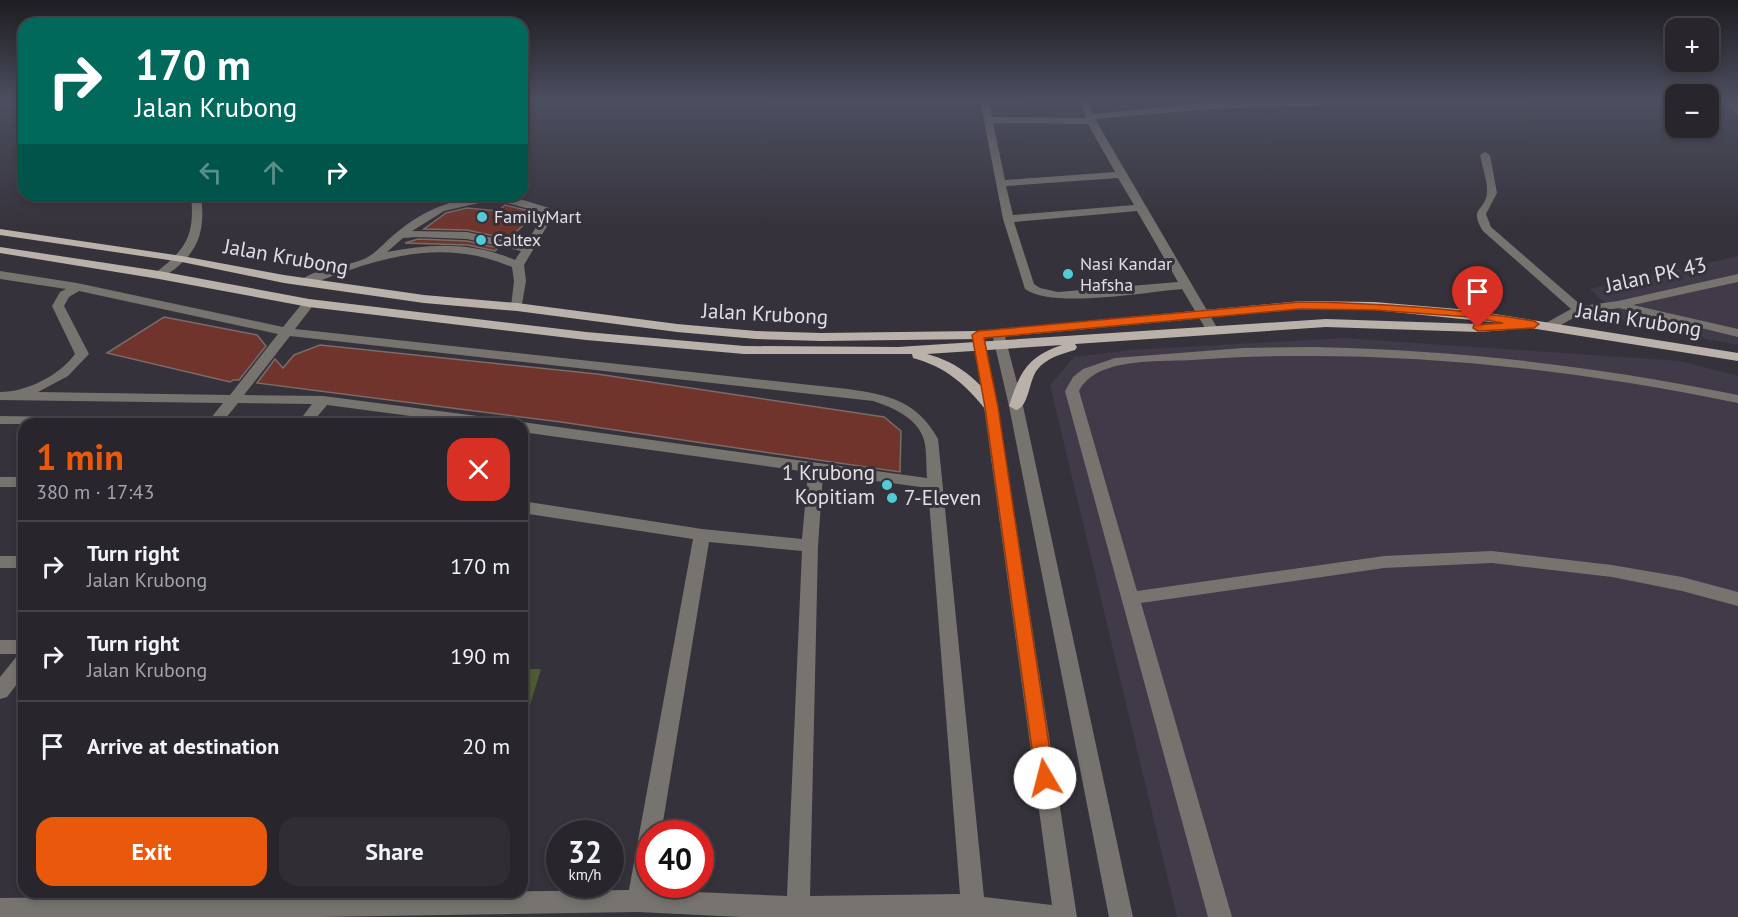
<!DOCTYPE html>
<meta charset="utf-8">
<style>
:root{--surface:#28262c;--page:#302e34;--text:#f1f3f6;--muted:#a5a5a9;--line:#444348;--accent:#ea580c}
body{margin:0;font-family:"PT Sans",sans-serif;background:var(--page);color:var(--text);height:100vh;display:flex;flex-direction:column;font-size:22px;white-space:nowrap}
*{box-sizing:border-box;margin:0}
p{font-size:20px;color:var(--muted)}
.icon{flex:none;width:33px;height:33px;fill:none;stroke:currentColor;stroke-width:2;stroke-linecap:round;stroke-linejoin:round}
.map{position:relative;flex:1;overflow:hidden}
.panel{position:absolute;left:18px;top:418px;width:510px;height:480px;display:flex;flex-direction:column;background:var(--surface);border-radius:18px;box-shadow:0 3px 9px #0003,0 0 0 2px var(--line)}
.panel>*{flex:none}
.hud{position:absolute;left:18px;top:18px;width:510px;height:183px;border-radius:18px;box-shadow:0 3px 9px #0003,0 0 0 2px var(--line);background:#00695c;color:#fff;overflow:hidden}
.buttons{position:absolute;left:1665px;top:18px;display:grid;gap:12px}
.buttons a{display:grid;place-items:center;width:54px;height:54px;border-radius:12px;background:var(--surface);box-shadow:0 3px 9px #0003,0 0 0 2px var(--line);font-size:30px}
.speed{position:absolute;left:546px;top:820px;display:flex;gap:12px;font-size:30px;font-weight:700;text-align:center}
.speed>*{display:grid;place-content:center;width:78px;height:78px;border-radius:50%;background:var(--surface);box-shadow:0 3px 9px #0003,0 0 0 2px var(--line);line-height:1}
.speed small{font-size:15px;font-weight:400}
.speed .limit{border:9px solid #d22;background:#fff;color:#111}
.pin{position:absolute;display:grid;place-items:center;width:51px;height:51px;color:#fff;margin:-62px -26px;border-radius:50% 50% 50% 0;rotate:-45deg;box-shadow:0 0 6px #0007}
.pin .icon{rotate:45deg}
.me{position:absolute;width:66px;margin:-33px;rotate:352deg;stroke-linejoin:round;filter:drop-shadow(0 0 4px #0008)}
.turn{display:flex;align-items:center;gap:21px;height:126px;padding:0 18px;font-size:27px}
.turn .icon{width:78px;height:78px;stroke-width:2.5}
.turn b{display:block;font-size:42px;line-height:51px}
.lanes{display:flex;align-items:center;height:57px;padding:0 18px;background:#0003;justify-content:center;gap:30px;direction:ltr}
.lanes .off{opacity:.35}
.round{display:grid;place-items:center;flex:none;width:63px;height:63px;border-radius:18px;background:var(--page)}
.overview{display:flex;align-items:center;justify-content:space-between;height:102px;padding:0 18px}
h1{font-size:36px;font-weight:700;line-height:45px;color:var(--accent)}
.primary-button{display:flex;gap:12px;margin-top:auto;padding:12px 18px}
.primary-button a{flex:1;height:69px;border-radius:18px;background:var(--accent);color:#fff;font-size:24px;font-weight:700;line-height:69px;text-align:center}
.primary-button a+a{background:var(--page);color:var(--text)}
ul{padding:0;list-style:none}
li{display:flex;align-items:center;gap:18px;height:90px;padding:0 18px;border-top:2px solid var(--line)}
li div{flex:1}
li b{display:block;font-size:22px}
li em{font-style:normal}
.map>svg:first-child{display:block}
</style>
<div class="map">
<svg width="1738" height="917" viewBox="0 0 1738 917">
<rect width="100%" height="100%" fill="#36323b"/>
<g fill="#403a49">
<path d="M1738 256V345L1628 325 1590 289Z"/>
<path d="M1344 338 1680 361 1738 376V917H1177L1050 385 1074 357 1129 350Z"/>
</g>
<path fill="#4d5c32" d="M522 669H541L522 731Z"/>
<g fill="#70342c" stroke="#796c69" stroke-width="1.5">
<path d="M505 205 537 213 508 239 467 230 424 229 446 213 467 208 498 211Z"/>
<path d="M418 239 467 241 498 248 495 251 468 245 405 243Z"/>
<path d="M164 317 257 335 266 346 239 380H233L230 382 107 353Z"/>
<path d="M320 345 597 374 884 417 901 431 900 472 561 422 257 383 275 359 283 368 294 355Z"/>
</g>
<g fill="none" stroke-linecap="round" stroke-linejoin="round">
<g fill="#77746f" fill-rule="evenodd">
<path d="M980 100H988L992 117 1086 118 1079 100H1087L1093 114 1211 103 1312 100 1361 101 1357 104 1211 109 1095 119 1219 331 1213 335 1207 331 1182 289C1145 292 1053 309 1025 289L1003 219ZM993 123 1088 124 1115 172 1005 180ZM1118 178 1134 205 1013 215 1006 186ZM1137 211 1178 282 1058 292 1040 288 1034 284 1014 222Z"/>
<path d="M1735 100H1738V114L1728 105Z"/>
<path d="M1485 152 1490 155 1497 193 1486 214 1491 227 1582 306 1618 301 1738 274V282L1633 305 1738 329V337L1619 308 1582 313 1554 329H1546L1544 326 1546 323 1571 309 1483 231C1468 207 1485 212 1487 193 1488 182 1482 166 1480 155Z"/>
<path d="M191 195H201C205 226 201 248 176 268 169 273 164 279 155 277V273C187 249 195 235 191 195Z"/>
<path d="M493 196 520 199 549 208 553 216 524 265 526 281 521 310 517 311 511 307 514 281 512 267C441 237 378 258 309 285H301L299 282C316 266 348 268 368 257 377 252 387 240 396 233 425 209 455 197 493 196ZM479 203H507L541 212 543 216 525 245 467 232 412 231 444 211ZM418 237 467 239 521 251 515 260C473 242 432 243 387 252L403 238Z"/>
<path d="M0 271 77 283 283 327 305 300 309 299 315 303 295 329 848 389C889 395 917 401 938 439L984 897 1052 905 984 407 972 335 973 332H983L998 407 1077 917H741L638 912 319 917H0V898L151 896 153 892H177L176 896 629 890 693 539 522 513V501L702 529 802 539 808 472 522 432V424H517L522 422 927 478C926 466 927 451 924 440 918 418 892 407 873 401L290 336 244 395 323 396 501 419 508 424H471L327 405 311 424H297L312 404 238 403 221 424H0V416L210 419 223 403 0 400V392C26 392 59 376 75 354L52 306 60 292 66 289 0 279ZM79 291 278 334 230 395 38 392 68 376 89 354 64 306 69 297ZM823 474 928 488 960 894 810 896 818 546ZM709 542 802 551 787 896 651 890 652 885H650V834H661Z"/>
<path d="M998 329 1004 333 1023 406 1133 917H1109L1009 406 992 333Z"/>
<path d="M1314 347C1458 350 1597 366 1738 395V403C1557 366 1376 347 1192 360 1158 362 1096 357 1079 391L1137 591 1384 556 1492 551 1612 565 1682 577 1738 592V606L1682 591 1612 577 1492 563 1384 568 1141 603 1232 917H1208L1065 391 1073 377 1083 369 1115 358 1243 348Z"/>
<rect x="0" y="477" width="24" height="10"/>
<rect x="0" y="556" width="24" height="12"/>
<path d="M0 640H24V675L7 697 0 699V677L17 656 21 654H0Z"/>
</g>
<path fill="#bab2aa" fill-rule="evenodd" d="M0 229 182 256 284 275 424 295 517 303 677 324 756 331 821 333 978 331 1301 301 1374 302 1470 310 1738 353V361L1512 325 1511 329 1507 330 1478 332 1326 327 1075 344 1077 347 1075 350C1061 354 1046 358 1037 370 1029 380 1029 407 1016 410L1009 406C1020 372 1027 357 1062 345L927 354C958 362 980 381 998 407L991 411 986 410C965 384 946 367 913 358L912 354H744L586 340 309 307 159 279 0 253V247L159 271 309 299 586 332 744 346 898 347 1326 319 1478 324 1501 323 1374 310 1301 309 978 339 821 341 756 339 677 332 517 311 424 303 284 283 182 262 0 235Z"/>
</g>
<linearGradient id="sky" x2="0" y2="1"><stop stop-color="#1e1c20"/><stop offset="0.44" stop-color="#4c4f60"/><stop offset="1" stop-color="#4c4f60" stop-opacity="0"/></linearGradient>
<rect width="1738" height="228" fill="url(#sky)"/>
<path fill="#ea580c" stroke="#983908" stroke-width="1.5" d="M1300 302C1379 303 1456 308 1534 321L1539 324 1534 328 1478 331 1473 328 1474 325 1503 323 1470 317 1374 310 1300 309 984 338 998 407 1054 778 1052 784 1045 786 1038 784 1036 778 985 407 972 335 978 331Z"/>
<g fill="#52cbd7" stroke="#36323b" stroke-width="2">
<circle cx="482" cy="217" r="6"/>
<circle cx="481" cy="240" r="6"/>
<circle cx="1068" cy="274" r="6"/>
<circle cx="887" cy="485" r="6"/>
<circle cx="892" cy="498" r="6"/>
</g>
<g text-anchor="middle" stroke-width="6" stroke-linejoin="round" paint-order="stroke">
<g font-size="18" fill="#e1dee4" stroke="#36323b" text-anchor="start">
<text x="494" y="223">FamilyMart</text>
<text x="493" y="246">Caltex</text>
<text x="1080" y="270">Nasi Kandar<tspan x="1080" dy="21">Hafsha</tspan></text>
</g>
<g font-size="21" fill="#e1dee4" stroke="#36323b">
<text transform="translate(286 257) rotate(10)" y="7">Jalan Krubong</text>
<text transform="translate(1656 275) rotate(-12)" y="7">Jalan PK 43</text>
<text transform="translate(765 314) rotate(3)" y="7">Jalan Krubong</text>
<text transform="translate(1639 320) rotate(9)" y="7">Jalan Krubong</text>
</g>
<g font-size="21" fill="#e1dee4" stroke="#36323b" text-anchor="end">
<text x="875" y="480">1 Krubong<tspan x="875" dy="24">Kopitiam</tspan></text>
<text x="904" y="505" text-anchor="start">7-Eleven</text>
</g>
</g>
</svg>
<div class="buttons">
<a>+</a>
<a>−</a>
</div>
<div class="speed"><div>32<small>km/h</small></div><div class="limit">40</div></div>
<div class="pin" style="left:1478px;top:328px;background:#d93025"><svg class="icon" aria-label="arrive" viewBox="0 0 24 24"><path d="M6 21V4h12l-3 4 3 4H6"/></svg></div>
<svg class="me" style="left:1045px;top:778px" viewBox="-20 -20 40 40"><circle r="19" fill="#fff"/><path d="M0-13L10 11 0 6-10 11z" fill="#ea580c"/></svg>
<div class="hud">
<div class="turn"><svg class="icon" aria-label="right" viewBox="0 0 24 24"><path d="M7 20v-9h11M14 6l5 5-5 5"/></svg><div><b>170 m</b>Jalan Krubong</div></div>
<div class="lanes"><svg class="icon off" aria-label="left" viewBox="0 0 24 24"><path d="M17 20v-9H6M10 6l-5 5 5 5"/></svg><svg class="icon off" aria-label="ahead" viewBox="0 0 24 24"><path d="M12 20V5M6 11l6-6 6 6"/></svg><svg class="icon" aria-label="right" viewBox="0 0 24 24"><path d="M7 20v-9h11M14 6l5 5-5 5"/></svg></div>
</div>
<section class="panel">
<div class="overview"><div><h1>1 min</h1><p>380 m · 17:43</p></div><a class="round" style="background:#d93025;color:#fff"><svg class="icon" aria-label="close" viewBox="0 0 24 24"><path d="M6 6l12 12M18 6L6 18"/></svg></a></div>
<ul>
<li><svg class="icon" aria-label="right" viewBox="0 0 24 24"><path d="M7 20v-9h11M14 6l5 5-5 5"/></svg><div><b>Turn right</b><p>Jalan Krubong</p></div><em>170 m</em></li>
<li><svg class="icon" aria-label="right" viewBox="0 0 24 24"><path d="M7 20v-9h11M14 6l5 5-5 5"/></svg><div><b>Turn right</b><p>Jalan Krubong</p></div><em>190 m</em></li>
<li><svg class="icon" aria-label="arrive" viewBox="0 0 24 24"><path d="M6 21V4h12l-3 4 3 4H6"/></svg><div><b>Arrive at destination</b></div><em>20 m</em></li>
</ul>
<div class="primary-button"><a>Exit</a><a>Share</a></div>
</section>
</div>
